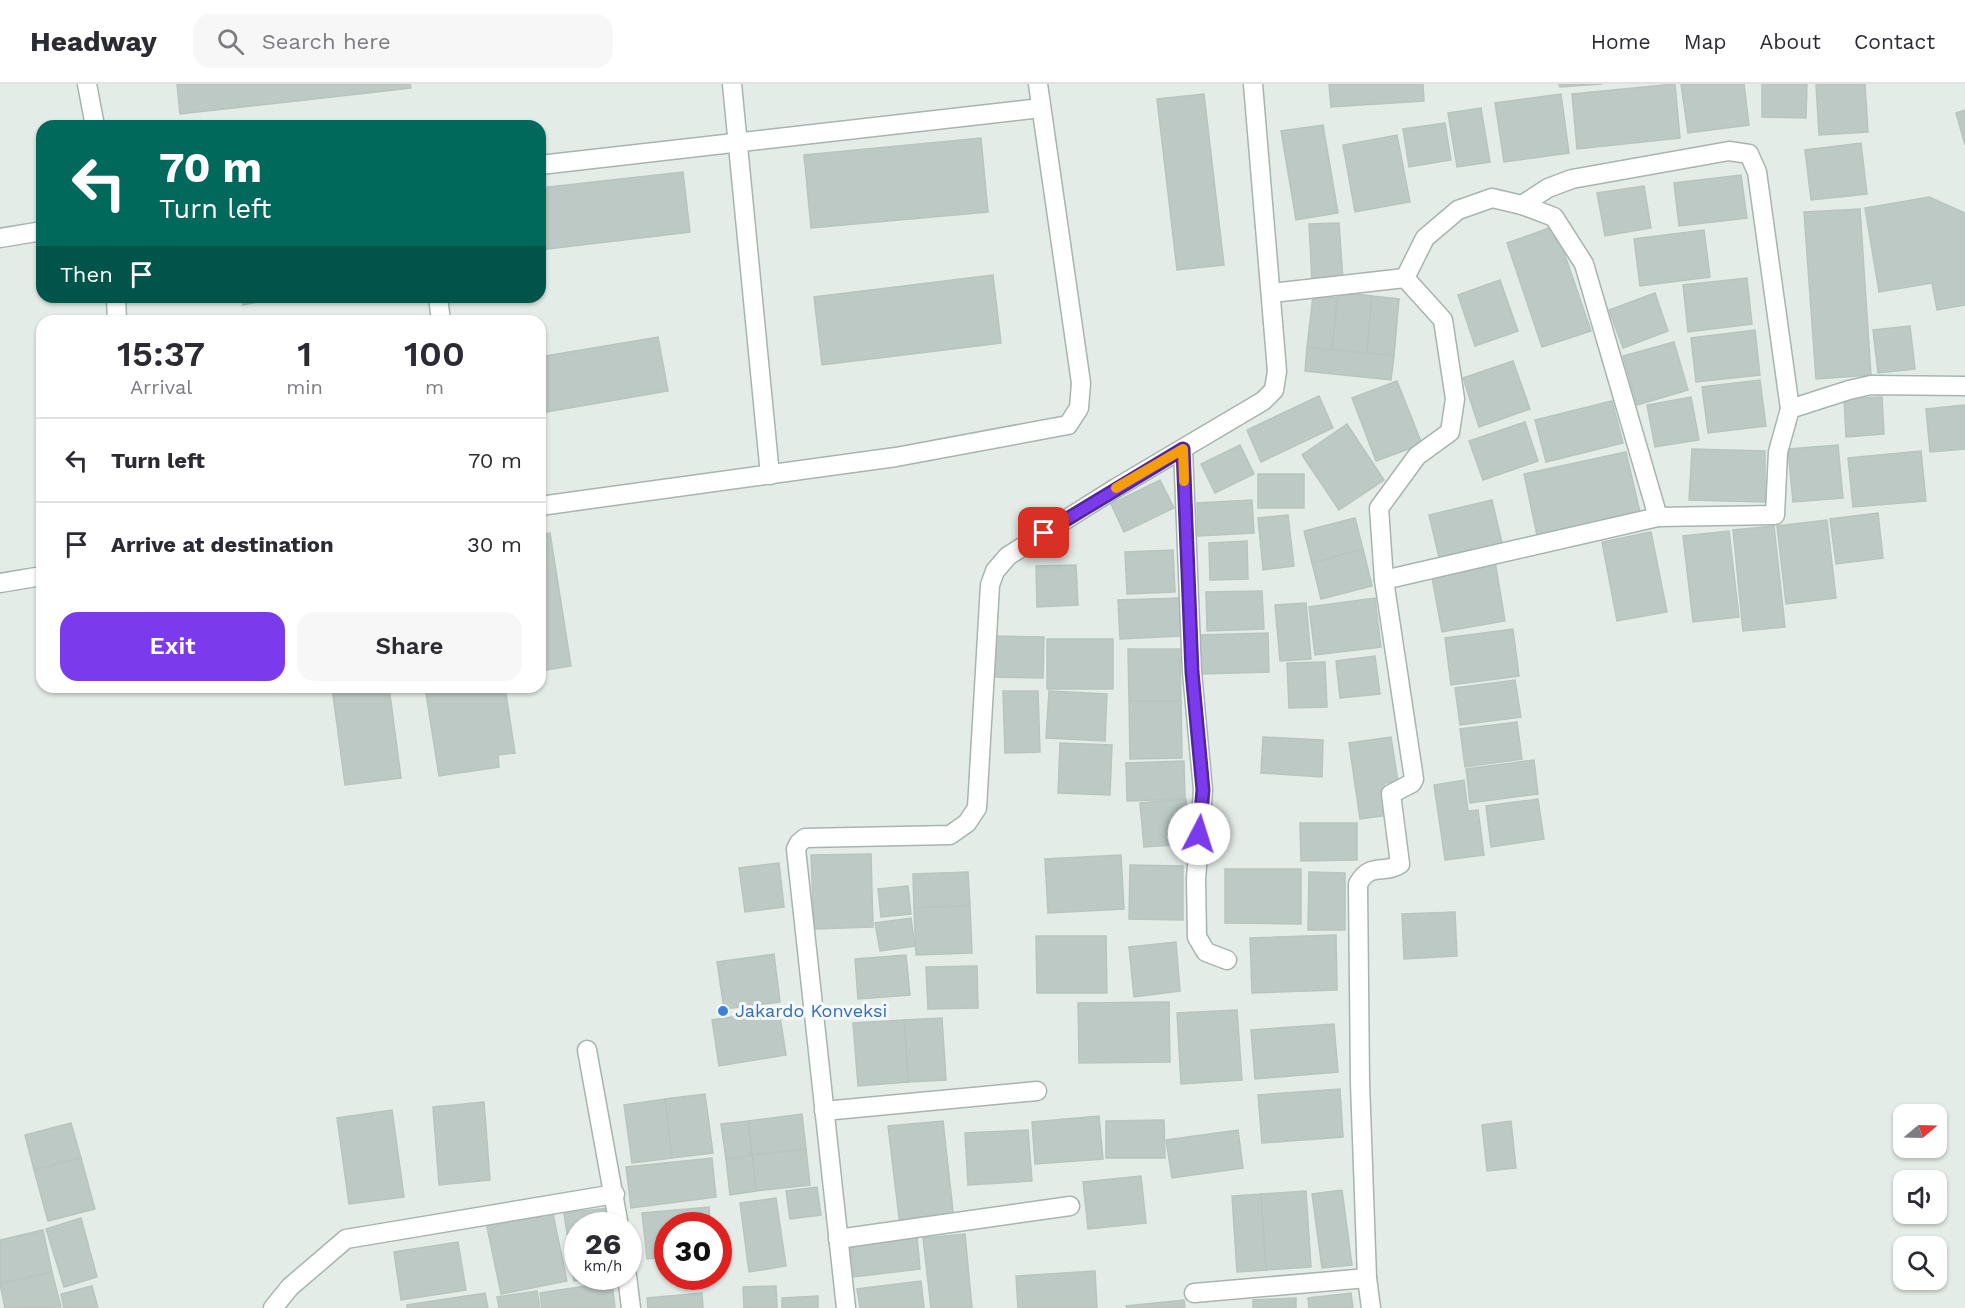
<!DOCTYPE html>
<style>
:root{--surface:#fff;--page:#f7f7f7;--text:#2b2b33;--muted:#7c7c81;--line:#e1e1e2;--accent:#7c3aed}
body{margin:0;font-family:"Work Sans",sans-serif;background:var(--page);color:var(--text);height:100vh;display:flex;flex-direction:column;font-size:22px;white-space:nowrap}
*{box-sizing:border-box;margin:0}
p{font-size:20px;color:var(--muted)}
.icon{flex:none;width:33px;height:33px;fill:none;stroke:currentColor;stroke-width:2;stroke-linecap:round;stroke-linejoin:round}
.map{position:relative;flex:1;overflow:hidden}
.sheet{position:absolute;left:36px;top:231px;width:510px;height:378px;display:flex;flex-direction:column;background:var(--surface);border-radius:18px;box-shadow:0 2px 4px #0004}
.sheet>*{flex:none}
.guide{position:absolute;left:36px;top:36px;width:510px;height:183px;border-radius:18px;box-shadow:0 2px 4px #0004;background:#00695c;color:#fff;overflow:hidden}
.needle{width:39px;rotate:71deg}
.tools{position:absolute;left:1893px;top:1020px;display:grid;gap:12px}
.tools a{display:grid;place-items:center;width:54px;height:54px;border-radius:12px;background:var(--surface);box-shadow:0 2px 4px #0004;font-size:30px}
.speed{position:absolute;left:564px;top:1128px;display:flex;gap:12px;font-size:30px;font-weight:700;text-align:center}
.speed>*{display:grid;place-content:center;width:78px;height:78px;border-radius:50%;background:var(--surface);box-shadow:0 2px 4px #0004;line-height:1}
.speed small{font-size:15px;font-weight:400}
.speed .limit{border:9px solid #d22;background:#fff;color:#111}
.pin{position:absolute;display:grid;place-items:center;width:51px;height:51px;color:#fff;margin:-26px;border-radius:12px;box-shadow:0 3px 9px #0006}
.me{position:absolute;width:66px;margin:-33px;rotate:5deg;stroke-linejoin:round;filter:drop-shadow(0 0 4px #0008)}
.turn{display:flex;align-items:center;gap:21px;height:126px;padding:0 24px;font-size:27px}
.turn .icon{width:78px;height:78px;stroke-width:2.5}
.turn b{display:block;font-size:42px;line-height:51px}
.then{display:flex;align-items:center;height:57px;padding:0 24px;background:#0003;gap:12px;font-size:22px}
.eta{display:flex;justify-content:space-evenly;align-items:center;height:102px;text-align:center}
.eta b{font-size:36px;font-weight:600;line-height:42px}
.primary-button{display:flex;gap:12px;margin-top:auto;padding:12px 24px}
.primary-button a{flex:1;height:69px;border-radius:18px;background:var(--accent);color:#fff;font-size:24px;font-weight:600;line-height:69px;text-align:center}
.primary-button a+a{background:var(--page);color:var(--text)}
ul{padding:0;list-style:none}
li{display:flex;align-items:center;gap:18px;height:84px;padding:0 24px;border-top:2px solid var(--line)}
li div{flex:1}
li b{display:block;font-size:22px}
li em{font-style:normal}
header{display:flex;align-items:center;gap:36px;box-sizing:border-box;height:84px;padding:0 30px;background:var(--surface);border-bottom:2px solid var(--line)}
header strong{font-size:28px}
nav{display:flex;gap:33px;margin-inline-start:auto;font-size:21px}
.search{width:420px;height:54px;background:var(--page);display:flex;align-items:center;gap:15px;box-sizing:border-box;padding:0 21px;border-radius:18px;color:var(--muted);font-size:22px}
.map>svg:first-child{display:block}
</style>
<header>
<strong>Headway</strong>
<div class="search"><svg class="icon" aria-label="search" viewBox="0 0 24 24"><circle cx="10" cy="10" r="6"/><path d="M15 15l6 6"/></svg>Search here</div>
<nav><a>Home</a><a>Map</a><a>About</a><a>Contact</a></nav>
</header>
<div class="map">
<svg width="1965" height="1224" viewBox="0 0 1965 1224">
<rect width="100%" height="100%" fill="#e4ece8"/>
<g fill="#bdc9c4" stroke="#b8c5bf" stroke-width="1.5">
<path d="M177 0H410L411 4 180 30Z"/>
<path d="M1329 0H1423L1424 17 1331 23Z"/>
<path d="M1559 0H1602L1560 3Z"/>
<path d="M1675 0 1680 54 1577 65 1572 10Z"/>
<path d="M1681 0H1744L1749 41 1688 49Z"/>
<path d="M1762 0H1807L1806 34 1762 33Z"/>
<path d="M1816 0H1865L1868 48 1819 51Z"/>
<path d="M1204 10 1224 181 1177 186 1157 15Z"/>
<path d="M1561 10 1569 69 1504 78 1495 19Z"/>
<path d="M1481 24 1490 78 1457 83 1448 29Z"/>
<path d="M1965 26V61L1956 29Z"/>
<path d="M1445 39 1451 76 1409 83 1403 45Z"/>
<path d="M1323 41 1338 129 1296 136 1281 47Z"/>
<path d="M1397 51 1410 118 1355 128 1343 61Z"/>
<path d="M981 54 988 128 811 144 804 71Z"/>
<path d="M1861 59 1867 110 1811 116 1805 66Z"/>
<path d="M683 88 690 148 540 166V104Z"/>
<path d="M1741 91 1747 134 1679 142 1674 99Z"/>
<path d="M1644 102 1651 144 1605 152 1597 109Z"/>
<path d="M1929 113 1965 129V221L1937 226 1932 199 1879 208 1865 124Z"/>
<path d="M1860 125 1871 291 1816 295 1804 128Z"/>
<path d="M1339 139 1343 196 1312 198 1309 140Z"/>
<path d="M1555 142 1591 247 1542 263 1507 159Z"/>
<path d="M1704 146 1710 193 1640 202 1634 155Z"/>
<path d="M993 191 1001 259 822 281 814 213Z"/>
<path d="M1747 194 1752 240 1688 248 1683 201Z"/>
<path d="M1500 196 1518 247 1475 262 1458 211Z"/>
<path d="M1338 208 1372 212 1367 269 1332 266Z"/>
<path d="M1655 209 1668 247 1623 264 1609 226Z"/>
<path d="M1313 212 1337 214 1332 266 1307 263Z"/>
<path d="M1372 212 1399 215 1394 272 1367 269Z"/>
<path d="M241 213H281L243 221Z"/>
<path d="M1910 242 1915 285 1878 289 1873 246Z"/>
<path d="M1755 246 1760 291 1696 298 1691 254Z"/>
<path d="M658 253 668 307 540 329V273Z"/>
<path d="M1674 258 1688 306 1637 321 1623 272Z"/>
<path d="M1307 263 1394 272 1391 296 1305 287Z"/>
<path d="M1513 277 1530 325 1479 343 1463 294Z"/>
<path d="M1760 296 1766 342 1708 349 1702 303Z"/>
<path d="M1397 297 1422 360 1376 377 1352 314Z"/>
<path d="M1319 312 1333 344 1261 378 1247 346Z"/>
<path d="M1691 313 1699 356 1655 363 1647 321Z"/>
<path d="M1882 313 1884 350 1846 353 1844 315Z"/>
<path d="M1612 317 1623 359 1546 378 1535 336Z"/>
<path d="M1965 321V365L1930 368 1926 325Z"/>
<path d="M1525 338 1538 377 1483 396 1469 357Z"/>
<path d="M1347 340 1384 396 1339 426 1302 371Z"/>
<path d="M1240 361 1254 390 1215 409 1201 380Z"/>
<path d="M1838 361 1843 414 1793 418 1788 365Z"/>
<path d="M1692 365 1765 367V418L1689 416Z"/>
<path d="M1921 367 1926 417 1853 423 1848 374Z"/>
<path d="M1626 368 1640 428 1537 451 1524 390Z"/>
<rect x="1258" y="390" width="46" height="34"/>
<path d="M1160 396 1174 424 1124 448 1111 420Z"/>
<path d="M1252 416 1254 449 1198 452 1197 419Z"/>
<path d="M1492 416 1502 459 1439 473 1429 431Z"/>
<path d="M1878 429 1883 474 1836 480 1830 435Z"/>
<path d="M1288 431 1294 482 1263 486 1258 434Z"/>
<path d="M1355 434 1363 465 1312 479 1304 447Z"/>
<path d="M1827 436 1836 514 1786 520 1777 442Z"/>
<path d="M1774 442 1785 543 1743 547 1733 446Z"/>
<path d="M1729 447 1739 533 1693 538 1683 452Z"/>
<path d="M1651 448 1667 528 1617 537 1602 458Z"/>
<path d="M550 449 571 582 540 587V451Z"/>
<path d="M1247 457 1248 495 1210 496 1209 459Z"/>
<path d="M1363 465 1372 502 1321 515 1312 479Z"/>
<path d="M1173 466 1175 508 1127 510 1125 468Z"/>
<path d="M1495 477 1505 537 1442 548 1431 488Z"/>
<path d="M1076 481 1078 521 1037 523 1036 482Z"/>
<path d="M1262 507 1264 545 1207 547 1206 508Z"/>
<path d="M1181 514 1182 552 1120 555 1118 516Z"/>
<path d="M1375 514 1381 563 1315 571 1309 523Z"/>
<path d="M1306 519 1311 575 1280 577 1275 521Z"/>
<path d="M1513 545 1519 592 1451 601 1445 554Z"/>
<path d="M1268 549 1269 588 1200 590 1199 551Z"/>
<path d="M989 552 1044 553 1043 594 988 593Z"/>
<rect x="1047" y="555" width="66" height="50"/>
<path d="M1128 565H1180L1181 617H1129Z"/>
<path d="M1375 572 1380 610 1340 614 1336 577Z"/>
<path d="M1325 578 1327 623 1289 624 1287 579Z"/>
<path d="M1515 596 1521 633 1460 641 1455 604Z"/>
<path d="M332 603H389L401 694 345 701Z"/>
<path d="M425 603H505L515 669 498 671 499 683 439 692Z"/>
<path d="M1003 607H1038L1040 668 1005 669Z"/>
<path d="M1049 607 1107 610 1105 657 1046 654Z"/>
<path d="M1129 617H1181L1182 674 1130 675Z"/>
<path d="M1517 638 1522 675 1465 683 1460 645Z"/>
<path d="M1263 653 1323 656 1322 693 1261 689Z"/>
<path d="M1391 653 1398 698 1384 699 1389 731 1360 735 1349 659Z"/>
<path d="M1060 659 1112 661 1110 711 1058 709Z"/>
<path d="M1534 676 1538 710 1470 719 1466 685Z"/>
<path d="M1184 677 1185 715 1127 717 1126 679Z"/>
<path d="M1464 696 1468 727 1478 726 1484 771 1445 776 1434 701Z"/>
<path d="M1186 715 1189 760 1144 763 1140 719Z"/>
<path d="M1538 715 1544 755 1491 763 1486 722Z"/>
<path d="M1300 739H1357V776L1301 777Z"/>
<path d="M871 770 873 843 814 845 811 771Z"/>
<path d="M1121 771 1124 825 1048 829 1045 775Z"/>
<path d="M779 779 784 823 745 828 739 784Z"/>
<path d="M1130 781 1183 782V836L1129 835Z"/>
<path d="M1225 785H1301V840L1225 839Z"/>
<path d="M968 788 970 822 914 824 913 790Z"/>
<path d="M1309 788 1345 789V846H1308Z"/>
<path d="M908 802 911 830 881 833 878 805Z"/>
<path d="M970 822 972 869 916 871 914 824Z"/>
<path d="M1455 828 1457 872 1404 875 1402 830Z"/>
<path d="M911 834 915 862 880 867 875 839Z"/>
<path d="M1336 851 1337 906 1252 909 1250 854Z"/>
<path d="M1036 852H1106L1107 909H1037Z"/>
<path d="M1176 858 1180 907 1134 913 1129 863Z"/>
<path d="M774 870 780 918 724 925 717 878Z"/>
<path d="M906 871 910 911 858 915 855 875Z"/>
<path d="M977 882 978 924 928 925 926 883Z"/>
<path d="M1169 918 1170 978 1079 979 1078 919Z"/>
<path d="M779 926 786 971 719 982 712 936Z"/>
<path d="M1237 926 1242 996 1181 1000 1177 929Z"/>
<path d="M942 934 946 996 908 998 904 936Z"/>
<path d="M904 936 908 998 858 1002 853 939Z"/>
<path d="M1334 940 1338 988 1255 995 1251 946Z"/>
<path d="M1340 1005 1343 1053 1262 1059 1258 1011Z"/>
<path d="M705 1010 713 1069 672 1074 665 1015Z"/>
<path d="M665 1015 672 1074 632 1079 624 1021Z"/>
<path d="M484 1018 490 1096 439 1101 433 1023Z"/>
<path d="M392 1026 404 1113 349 1120 337 1034Z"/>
<path d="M802 1030 806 1065 752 1071 748 1037Z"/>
<path d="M1099 1032 1103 1075 1035 1080 1032 1038Z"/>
<path d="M1164 1036 1165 1074H1106V1037Z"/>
<path d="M748 1037 752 1071 726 1075 721 1040Z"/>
<path d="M943 1037 954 1136 900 1142 888 1042Z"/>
<path d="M1511 1037 1516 1084 1487 1087 1482 1041Z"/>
<path d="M71 1039 81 1074 34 1086 25 1051Z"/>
<path d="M1028 1046 1032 1097 968 1101 965 1049Z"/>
<path d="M1238 1046 1243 1084 1172 1094 1166 1056Z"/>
<path d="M806 1065 810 1101 756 1107 752 1071Z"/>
<path d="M752 1071 756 1107 730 1111 726 1075Z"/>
<path d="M81 1074 95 1125 48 1137 34 1086Z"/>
<path d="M712 1074 716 1113 631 1124 626 1083Z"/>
<path d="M1141 1092 1146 1139 1088 1145 1083 1098Z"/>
<path d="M817 1103 821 1131 790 1135 786 1107Z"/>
<path d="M1342 1106 1352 1181 1322 1184 1312 1110Z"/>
<path d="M1306 1107 1311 1183 1266 1186 1261 1110Z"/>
<path d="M1261 1110 1266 1186 1237 1188 1232 1112Z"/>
<path d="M776 1114 786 1182 749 1188 740 1119Z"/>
<path d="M709 1123 711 1142H668V1173L647 1175 642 1129Z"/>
<path d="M608 1124 610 1142H578V1192H613L574 1197 564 1129Z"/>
<path d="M552 1125 567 1197 501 1210 486 1138Z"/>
<path d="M81 1134 97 1193 64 1203 46 1145Z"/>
<path d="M43 1146 52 1188 0 1200V1156Z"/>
<path d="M965 1150 972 1224H931L923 1154Z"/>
<path d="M917 1152 920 1185 854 1193 850 1160Z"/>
<path d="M458 1158 466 1206 401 1216 394 1168Z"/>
<path d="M1095 1187 1097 1224H1018L1016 1192Z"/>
<path d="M52 1188 61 1223 5 1224 0 1200Z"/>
<path d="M921 1197 924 1224H860L857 1205Z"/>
<path d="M612 1198 615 1224H542L540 1209Z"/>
<path d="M92 1202 98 1224H64L61 1210Z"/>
<path d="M776 1202 777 1224H744L743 1203Z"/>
<path d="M537 1207 540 1224H499L497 1213Z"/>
<path d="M485 1209 488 1224H407V1221Z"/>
<path d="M702 1209 703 1224H648L647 1214Z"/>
<path d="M1351 1209 1353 1224H1309L1308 1214Z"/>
<path d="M818 1212V1224H782V1214Z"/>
<path d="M1296 1214V1224H1253V1216Z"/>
<path d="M1184 1216 1185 1224H1127L1126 1222Z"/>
</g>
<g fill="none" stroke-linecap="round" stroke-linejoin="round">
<defs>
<path id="lane" d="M838 1155 1070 1122"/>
<g id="street">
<path d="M87 0 95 42"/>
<path d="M732 0 770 391"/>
<path d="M540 81 1041 24"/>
<path d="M1522 121 1548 104 1572 95 1729 67 1749 70 1757 88 1790 325"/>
<path d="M0 154 42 147"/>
<path d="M1405 194 1425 154 1458 126 1492 114 1522 121 1554 133 1584 180 1658 433"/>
<path d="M1272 209 1405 194"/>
<path d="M116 213 117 237"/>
<path d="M438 213 441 237"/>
<path d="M1183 365 1192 588 1203 706 1196 795 1197 853 1206 868 1227 876"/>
<path d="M540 422 896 373 1068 341 1079 324 1081 299 1038 0"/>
<path d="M1384 496 1658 433 1775 431 1778 368 1790 325 1849 306 1871 301 1965 302"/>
<path d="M0 499 42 492"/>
<path d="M587 966 619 1142"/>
<path d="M824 1027 1037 1007"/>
<path d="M627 1192 631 1224"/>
<path d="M1194 1209 1367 1194"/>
<path d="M273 1224 290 1203 346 1155 615 1110"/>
<path d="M846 1224 796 765 799 759 805 754 950 751 967 739 977 724 990 501 995 487 1008 472 1116 404 1263 317 1274 306 1277 287 1253 0"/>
<path d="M1371 1224 1367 1194 1360 999 1358 800C1371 777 1384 791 1400 780L1391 710 1412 699 1414 695 1384 496 1379 424 1417 372 1450 348 1455 315 1443 236 1405 194"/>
</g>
</defs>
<use href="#lane" stroke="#a7b4af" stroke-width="21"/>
<use href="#street" stroke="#a7b4af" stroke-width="21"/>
<use href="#lane" stroke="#fff" stroke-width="18"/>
<use href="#street" stroke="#fff" stroke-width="18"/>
</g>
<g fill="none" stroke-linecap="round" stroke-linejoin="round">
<defs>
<path id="route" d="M1044 449 1183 365 1192 588 1203 706 1199 750"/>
</defs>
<use href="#route" stroke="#51269a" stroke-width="15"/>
<use href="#route" stroke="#7c3aed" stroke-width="10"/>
<path stroke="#f59e0b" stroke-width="10" d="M1116 404 1183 365 1184 397"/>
</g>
<circle fill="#3f7fe0" stroke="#f5f9f7" stroke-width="2" cx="723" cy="927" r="6"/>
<g text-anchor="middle" stroke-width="6" stroke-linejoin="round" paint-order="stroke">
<g font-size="18" fill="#366cbe" stroke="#f5f9f7" text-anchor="start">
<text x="735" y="933">Jakardo Konveksi</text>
</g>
</g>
</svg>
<div class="tools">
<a><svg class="needle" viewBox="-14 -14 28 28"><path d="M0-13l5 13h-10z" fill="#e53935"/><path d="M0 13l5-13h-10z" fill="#7c7c81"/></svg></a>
<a><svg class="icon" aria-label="sound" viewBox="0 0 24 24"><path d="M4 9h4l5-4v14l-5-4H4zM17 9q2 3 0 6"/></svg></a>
<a><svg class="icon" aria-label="search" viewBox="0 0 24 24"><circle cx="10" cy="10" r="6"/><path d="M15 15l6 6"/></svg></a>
</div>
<div class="speed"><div>26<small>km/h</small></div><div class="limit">30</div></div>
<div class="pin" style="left:1044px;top:449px;background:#d93025"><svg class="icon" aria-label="arrive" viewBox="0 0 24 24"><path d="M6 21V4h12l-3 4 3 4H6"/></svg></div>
<svg class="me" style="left:1199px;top:750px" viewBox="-20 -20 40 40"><circle r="19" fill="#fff"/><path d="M0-13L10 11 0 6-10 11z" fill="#7c3aed"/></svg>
<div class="guide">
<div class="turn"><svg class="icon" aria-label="left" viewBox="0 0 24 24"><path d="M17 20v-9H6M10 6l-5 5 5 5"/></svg><div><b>70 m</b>Turn left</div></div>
<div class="then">Then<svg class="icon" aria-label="arrive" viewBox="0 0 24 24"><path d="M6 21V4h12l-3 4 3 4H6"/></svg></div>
</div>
<section class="sheet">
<div class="eta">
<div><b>15:37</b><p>Arrival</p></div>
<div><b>1</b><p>min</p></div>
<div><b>100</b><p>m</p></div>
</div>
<ul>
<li><svg class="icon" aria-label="left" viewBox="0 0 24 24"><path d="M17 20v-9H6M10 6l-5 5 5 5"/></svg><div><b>Turn left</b></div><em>70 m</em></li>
<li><svg class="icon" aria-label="arrive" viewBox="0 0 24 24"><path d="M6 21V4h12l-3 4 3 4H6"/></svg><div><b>Arrive at destination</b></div><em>30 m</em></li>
</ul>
<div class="primary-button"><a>Exit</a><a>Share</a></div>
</section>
</div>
